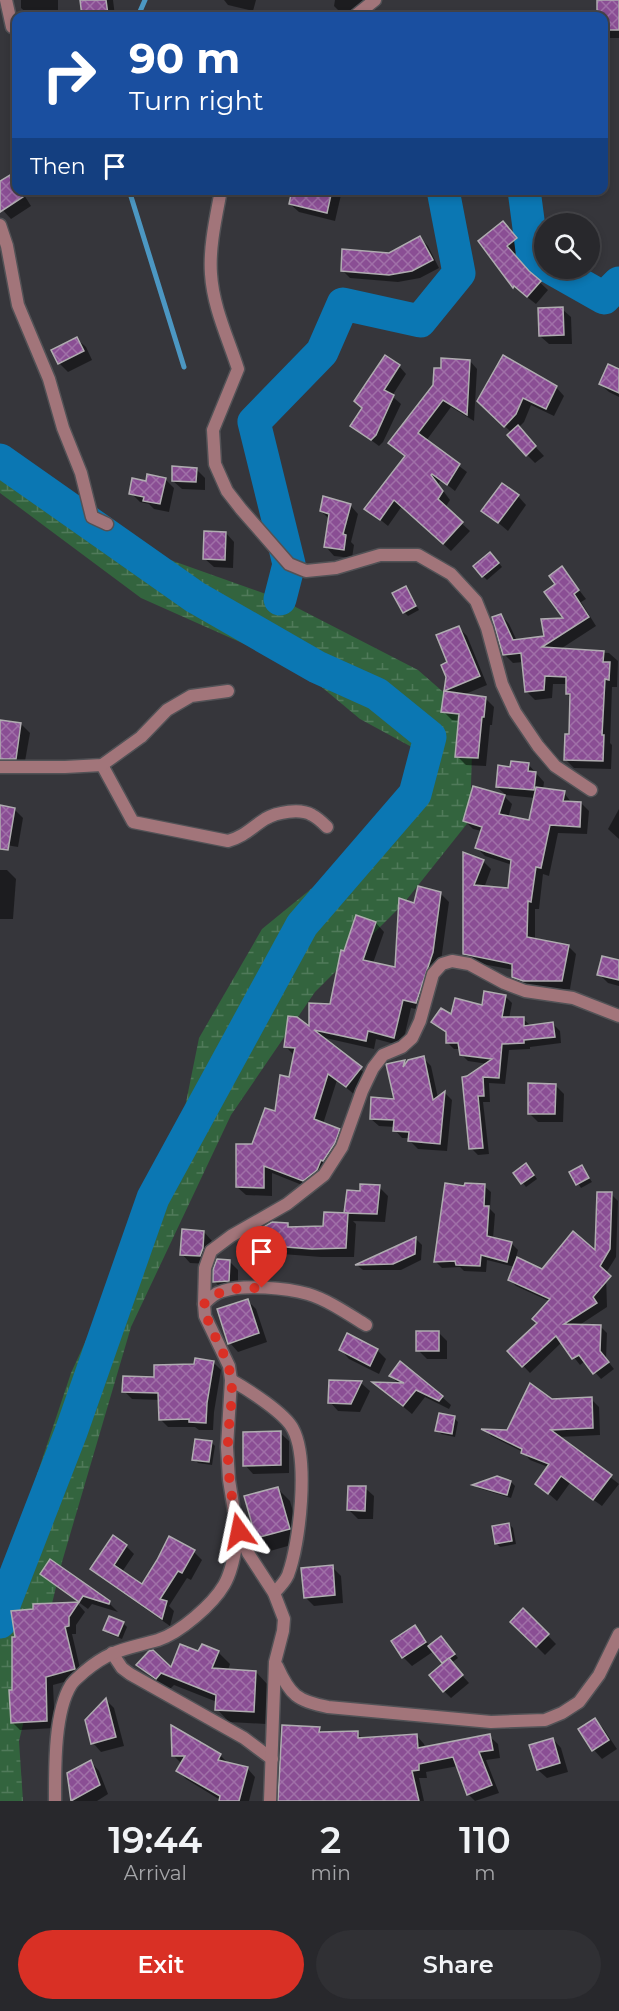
<!DOCTYPE html>
<style>
:root{--surface:#28282c;--page:#303034;--text:#f1f3f6;--muted:#a5a6a9;--line:#444448;--accent:#d93025}
body{margin:0;font-family:Montserrat,sans-serif;background:var(--page);color:var(--text);height:100vh;display:flex;flex-direction:column;font-size:22px;white-space:nowrap}
*{box-sizing:border-box;margin:0}
p{font-size:20px;color:var(--muted)}
.icon{flex:none;width:33px;height:33px;fill:none;stroke:currentColor;stroke-width:2;stroke-linecap:round;stroke-linejoin:round}
.map{position:relative;height:1801px;overflow:hidden}
.panel{display:flex;flex-direction:column;background:var(--surface);flex:1}
.panel>*{flex:none}
.hud{position:absolute;left:12px;top:12px;width:596px;height:183px;border-radius:12px;box-shadow:0 3px 9px #0003,0 0 0 2px var(--line);background:#1a4fa0;color:#fff;overflow:hidden}
.fabs{position:absolute;left:534px;top:213px;display:grid;gap:12px}
.fabs a{display:grid;place-items:center;width:66px;height:66px;border-radius:50%;background:var(--surface);box-shadow:0 3px 9px #0003,0 0 0 2px var(--line);font-size:30px}
.pin{position:absolute;display:grid;place-items:center;width:51px;height:51px;color:#fff;margin:-62px -26px;border-radius:50% 50% 50% 0;rotate:-45deg;box-shadow:0 0 6px #0007}
.pin .icon{rotate:45deg}
.me{position:absolute;width:66px;margin:-33px;rotate:348deg;stroke-linejoin:round;filter:drop-shadow(0 0 4px #0008)}
.turn{display:flex;align-items:center;gap:21px;height:126px;padding:0 18px;font-size:27px}
.turn .icon{width:78px;height:78px;stroke-width:2.5}
.turn b{display:block;font-size:42px;line-height:51px}
.then{display:flex;align-items:center;height:57px;padding:0 18px;background:#0003;gap:12px;font-size:22px}
.eta{display:flex;justify-content:space-evenly;align-items:center;height:102px;text-align:center}
.eta b{font-size:36px;font-weight:600;line-height:42px}
.cta{display:flex;gap:12px;margin-top:auto;padding:12px 18px}
.cta a{flex:1;height:69px;border-radius:36px;background:var(--accent);color:#fff;font-size:24px;font-weight:600;line-height:69px;text-align:center}
.cta a+a{background:var(--page);color:var(--text)}
.map>svg:first-child{display:block}
</style>
<div class="map">
<svg width="619" height="1801" viewBox="0 0 619 1801">
<defs>
<pattern id="wetland-marsh" width="20" height="14" patternUnits="userSpaceOnUse" patternTransform="scale(1.5)"><rect width="20" height="14" fill="#33643e"/><path d="M1 5h8M5 5V1M11 12h8M15 12V8" fill="none" stroke="#507a5a"/></pattern>
<pattern id="building-cross-hatch" width="8" height="8" patternUnits="userSpaceOnUse" patternTransform="scale(1.5)"><rect width="8" height="8" fill="#8a4e94"/><path d="M0 0l8 8M0 8l8-8" fill="none" stroke="#a070a8"/></pattern>
</defs>
<rect width="100%" height="100%" fill="#36363b"/>
<path fill="url(#wetland-marsh)" d="M0 444 100 535 280 599 418 670 473 718 470 820 404 903 315 992 231 1115 131 1327 62 1562 19 1741 23 1801H0V1585L71 1373 179 1137 199 1038 262 929 366 844 402 809 432 758 360 719 300 669 141 598 0 493Z"/>
<g fill="#0007">
<path d="M21 0H58V10L73 11 78 16H30L21 8Z"/>
<path d="M81 0H113L115 16H84Z"/>
<path d="M224 0H256L253 11 228 5Z"/>
<path d="M335 0H367L352 16 343 15 334 6Z"/>
<path d="M599 0H619V38H607L603 34V16H598Z"/>
<path d="M9 177 16 184V190H21L31 206 11 219 0 207V183Z"/>
<path d="M293 190H337L341 195 335 221 299 212 290 204Z"/>
<path d="M503 223 524 247 514 254 533 276 548 290 536 304 514 287Z"/>
<path d="M420 238 428 246 439 268 420 278 398 282 350 278 342 270 389 255Z"/>
<path d="M562 309 571 317 572 344H549L540 336Z"/>
<path d="M77 339 86 347 92 360 68 372 59 363Z"/>
<path d="M470 361 477 369 474 421 451 407 426 441 467 472 455 491 441 480 438 484 450 500 445 508 470 531 451 551 402 506 388 526 366 508 406 457 390 443 434 386 442 370Z"/>
<path d="M399 366 406 374 392 396 401 404 383 442 379 446 352 426 363 409Z"/>
<path d="M619 371V397L609 392 600 384Z"/>
<path d="M556 387 564 396 554 416 531 405 524 422 518 428 544 456 535 463 527 455 512 433 478 401Z"/>
<path d="M196 469 205 478V490L182 489 173 481Z"/>
<path d="M165 479 174 488 169 512 154 509 149 504 140 502 131 493 147 483Z"/>
<path d="M518 496 526 505 508 531 483 510Z"/>
<path d="M350 505 358 514 351 542 354 545 352 558 334 556 326 547 329 519 321 511Z"/>
<path d="M226 533 234 542 233 568 214 567 205 559Z"/>
<path d="M494 557 502 567 487 580 483 576Z"/>
<path d="M562 568 586 599 581 602 596 626 559 650 609 653 618 661 617 687H612L610 743 612 745 611 769 574 768 565 759 570 735 571 698 567 694V684H553L552 698 535 700 527 692 523 662 513 663 504 654 501 615 509 624 517 641 546 637 565 620 557 584Z"/>
<path d="M406 588 419 610 408 616 404 612Z"/>
<path d="M459 628 467 636 487 685 463 695 486 699 494 707 492 725H490L486 766 466 765 457 756 460 721 452 720 443 711 448 693 445 691 449 663Z"/>
<path d="M0 721 21 724 30 733 24 767 0 766Z"/>
<path d="M528 764 544 782 543 790 564 793 572 803H581L589 811 587 834 558 833 549 876 543 874 539 909H535V940L568 946 576 954 570 989H532L522 985 514 977V970L472 962 464 954V854L483 861 491 869 484 888 509 890 512 865 485 856 477 848 482 831 473 829 465 821 504 796 512 804 508 818 530 822 535 798 506 795 497 787 512 768Z"/>
<path d="M0 806 14 809 23 818 18 847 0 844Z"/>
<path d="M619 809V839L608 829Z"/>
<path d="M0 870H7L16 879 13 919H0Z"/>
<path d="M440 893 449 902 441 961 425 1011 411 1008 402 1046 376 1039 374 1049 321 1037 367 1075 355 1095 337 1080 323 1124 339 1130 347 1139 312 1189 272 1173V1196L246 1195 237 1187 253 1146 276 1113 290 1078 295 1056 285 1046 310 1029 331 1005 344 953 357 917 376 923 384 932 373 963 397 969 415 904Z"/>
<path d="M619 962V986L608 983 599 974Z"/>
<path d="M505 996 512 1003 509 1019H523L530 1025 553 1024 560 1031 561 1043 530 1047V1049L509 1050 505 1084 489 1083 490 1102H483L489 1154 478 1155 471 1148 464 1078 488 1064 468 1061 461 1054 460 1049H454L447 1042 448 1034 433 1022 483 1007Z"/>
<path d="M423 1058 431 1066 438 1098 445 1093 452 1100 447 1151 418 1149 410 1141V1138H402L395 1130V1127L379 1126 371 1119 396 1101 388 1066 404 1062 406 1064Z"/>
<path d="M555 1085 564 1094 563 1122H538L529 1113Z"/>
<path d="M582 1167 592 1182 581 1188 571 1173Z"/>
<path d="M530 1169 537 1179 526 1187 515 1173Z"/>
<path d="M484 1186 491 1192 490 1209 495 1214 493 1239 511 1243 518 1250 514 1265 542 1271 597 1253 611 1194 618 1201 616 1257 606 1273 607 1307 578 1326H600L607 1333 606 1359 614 1369 601 1379 585 1361 580 1365 562 1342 530 1373 509 1351 538 1323 549 1301 516 1286 509 1279 515 1267 487 1260 486 1272 464 1271 460 1267 442 1268 435 1261 466 1187Z"/>
<path d="M379 1187 388 1196 385 1222 353 1221 356 1224 354 1257H321L269 1253 260 1244 287 1225 291 1228H325V1214L349 1215 346 1212 361 1193Z"/>
<path d="M204 1232 212 1241 209 1264 190 1263 182 1254Z"/>
<path d="M416 1239 422 1245 421 1260 401 1270H363L357 1265Z"/>
<path d="M229 1261 238 1270V1289L223 1290 214 1281Z"/>
<path d="M247 1300 256 1309 267 1342 238 1352 230 1343Z"/>
<path d="M438 1332 447 1341V1359H427L418 1350Z"/>
<path d="M341 1350H377L386 1359 379 1374 349 1359Z"/>
<path d="M213 1362 221 1370 214 1412 213 1430H199L195 1427H168L160 1419V1400L132 1399 124 1391 195 1365Z"/>
<path d="M391 1376 442 1397 451 1405 449 1409 425 1397 412 1414 383 1390 400 1385Z"/>
<path d="M331 1381 361 1383 370 1391 360 1412 338 1411 330 1402Z"/>
<path d="M591 1399 599 1407 600 1435 559 1437 619 1484 602 1506 570 1483 557 1501 536 1483 548 1467 530 1460 523 1452 491 1436 485 1430 508 1432Z"/>
<path d="M454 1418 458 1422 455 1437 441 1434 437 1430Z"/>
<path d="M280 1433 289 1441V1473L253 1474 245 1465Z"/>
<path d="M211 1442 215 1446 212 1465 198 1463 194 1459Z"/>
<path d="M511 1482 515 1486 511 1498 478 1488 475 1485Z"/>
<path d="M277 1488 290 1501 302 1542 270 1551 257 1538 246 1497Z"/>
<path d="M365 1488 374 1496 373 1519H358L349 1510Z"/>
<path d="M509 1524 513 1528 516 1544 500 1547 496 1543Z"/>
<path d="M126 1546 134 1554 122 1572 142 1586 194 1552 202 1560 191 1580 187 1578 169 1606 174 1611 170 1626 100 1577 92 1569Z"/>
<path d="M332 1567 341 1576 343 1603 314 1606 305 1597Z"/>
<path d="M42 1574 109 1603 118 1612 92 1604 88 1609 51 1582Z"/>
<path d="M78 1604 85 1612 76 1625V1634H72L82 1677 53 1685 55 1728 20 1730 12 1722 17 1639 35 1610V1605Z"/>
<path d="M523 1610 556 1644 545 1655 512 1622Z"/>
<path d="M123 1623 127 1627 122 1639 109 1634 105 1630Z"/>
<path d="M414 1627 430 1646 445 1642 458 1658 451 1663 469 1683 451 1698 444 1691 445 1664 434 1651 412 1666 403 1657Z"/>
<path d="M218 1652 230 1664 228 1670 256 1672 268 1685 266 1724 229 1722 217 1709V1702L174 1685 169 1690 151 1677 138 1665 172 1670 199 1653Z"/>
<path d="M106 1700 114 1708 124 1746 101 1752 93 1743Z"/>
<path d="M595 1720 603 1728 617 1749 602 1759 594 1750 580 1730Z"/>
<path d="M319 1729 324 1734 357 1733 363 1739 416 1735 424 1744 425 1748 489 1736 498 1744 500 1758 486 1760 499 1793 475 1801 468 1794 458 1766 426 1772 427 1778H419L424 1801H280Z"/>
<path d="M553 1739 561 1748 568 1772 547 1778 538 1770Z"/>
<path d="M173 1755H220L229 1764 247 1768 255 1777 249 1801H222L186 1779 178 1771 182 1764Z"/>
<path d="M91 1762 99 1771 108 1794 97 1801H73L69 1774Z"/>
</g>
<g fill="none" stroke-linecap="round" stroke-linejoin="round">
<g stroke="#4c97c2" stroke-width="5">
<path d="M138 16 145 0"/>
<path d="M129 190 184 367"/>
</g>
<g stroke="#0b77b3" stroke-width="33">
<path d="M524 190 533 258 544 265"/>
<path d="M551 268 604 298 619 283"/>
<path d="M0 460 195 597 317 667 377 694 430 737 415 794 302 925 153 1198 71 1432 5 1602 0 1622"/>
<path d="M280 599 289 564 254 422 322 352 343 304 420 321 459 273 443 190"/>
</g>
</g>
<g fill="url(#building-cross-hatch)" stroke="#afacb0" stroke-width="1.5">
<path d="M80 0H106L108 15 82 16Z"/>
<path d="M597 0H619V30H603V16H597Z"/>
<path d="M10 175 16 186V190H20L23 197 0 212V181Z"/>
<path d="M292 190H332L327 213 289 204Z"/>
<path d="M503 221 517 238 507 246 529 271 541 281 527 297 514 286 513 288 478 241Z"/>
<path d="M420 236 433 260 412 271 389 275 341 271 342 249 389 253Z"/>
<path d="M563 307 564 335 539 336 538 308Z"/>
<path d="M77 337 84 351 58 364 51 350Z"/>
<path d="M385 355 400 365 384 390 394 395 376 435 371 440 350 426 362 408 354 401Z"/>
<path d="M503 355 557 386 546 409 523 398 516 414 504 427 477 401Z"/>
<path d="M441 358 470 360 467 415 443 400 418 433 460 464 447 485 432 474 431 475 443 491 438 499 463 522 443 544 394 500 380 520 364 509 405 456 388 443 433 385 434 368H441Z"/>
<path d="M608 364 619 369V393L599 384Z"/>
<path d="M518 425 536 446 526 456 507 435Z"/>
<path d="M172 466 197 468 196 482 172 481Z"/>
<path d="M147 474 166 478 160 504 143 501 144 497 129 494 132 478 146 481Z"/>
<path d="M502 483 519 495 498 523 481 511Z"/>
<path d="M323 496 351 504 343 534 346 535 344 550 324 547 329 514 320 511Z"/>
<path d="M204 531 226 532 225 560 203 559Z"/>
<path d="M490 552 499 563 482 577 473 566Z"/>
<path d="M562 566 579 590 574 594 589 617 542 647 604 651 603 662H610L609 680 605 679 602 735H604L603 761 564 760 565 734H569L570 694H566V677L545 676 544 690 525 692 521 653 503 655 492 617 501 614 513 640 544 636 541 619 563 618 544 592 555 584 549 576Z"/>
<path d="M406 586 416 606 403 613 392 593Z"/>
<path d="M459 626 480 676 444 691 446 677 441 665 447 662 436 635Z"/>
<path d="M444 691 486 697 484 717H482L478 758 455 757 459 714 441 712Z"/>
<path d="M0 720 21 723 16 759H0Z"/>
<path d="M511 761 529 763 528 771 536 772 534 790 496 787 498 765 510 767Z"/>
<path d="M473 786 505 795 499 814 529 820 536 787 565 791 563 801 581 802 580 827 550 825 541 868 536 867 531 902 528 901 527 937 569 945 562 981H523L512 977V964L463 954V852L484 860 474 885 508 888 511 860 475 848 482 827 463 821Z"/>
<path d="M0 805 15 808 8 850 0 849Z"/>
<path d="M418 886 441 892 433 952 416 1003 403 1000 394 1038 368 1031 366 1041 314 1030 362 1067 346 1087 328 1074 314 1119 340 1129 335 1143 323 1161 321 1160 317 1170 303 1181 264 1166V1188L236 1187V1144H252L265 1108 275 1111 280 1075 289 1077 295 1048 284 1047 288 1016 297 1017 309 1026V1003L330 1004 341 950 344 951 356 915 376 922 363 960 395 967 399 898 414 903Z"/>
<path d="M602 956 619 960V980L597 975Z"/>
<path d="M484 991 506 995 502 1017H524V1026L553 1022 555 1037 524 1040V1043L502 1044 499 1078 483 1077 484 1096H478L483 1148 469 1149 462 1077 467 1076 492 1059 460 1055 458 1043H446V1032L431 1022 441 1008 451 1014 455 998 482 1005Z"/>
<path d="M424 1056 433 1100 445 1091 440 1144 408 1141 409 1132 393 1131 394 1120 370 1119 371 1097 394 1099 386 1064 405 1060 403 1067 408 1060Z"/>
<path d="M528 1083 556 1084 555 1114H528Z"/>
<path d="M526 1163 534 1175 521 1184 513 1173Z"/>
<path d="M582 1165 589 1178 576 1185 569 1172Z"/>
<path d="M445 1183 464 1186 465 1183 485 1184 484 1206H489L487 1236 512 1242 507 1262 481 1255 480 1266 456 1265 455 1261 434 1262Z"/>
<path d="M360 1184 380 1185 377 1214 344 1213 347 1190 360 1191Z"/>
<path d="M597 1192H612L610 1249 600 1266 611 1276 593 1297 597 1303 564 1324 601 1325 600 1351 609 1362 593 1374 579 1355 572 1359 556 1336 522 1367 507 1351 537 1323 532 1319 550 1299 508 1280 517 1257 542 1269 573 1231 595 1250Z"/>
<path d="M324 1212 348 1213 346 1248 312 1249 259 1245 260 1229 272 1222 288 1223V1227L323 1226Z"/>
<path d="M182 1229 204 1231 203 1248 200 1256 180 1255Z"/>
<path d="M416 1237 415 1254 393 1264 355 1265Z"/>
<path d="M217 1259 230 1260 229 1281 213 1282V1270Z"/>
<path d="M248 1299 259 1333 228 1344 217 1309Z"/>
<rect x="416" y="1331" width="23" height="20"/>
<path d="M347 1333 378 1349 370 1366 339 1350Z"/>
<path d="M195 1358 214 1361 207 1403 206 1423 189 1422V1419L159 1420 158 1393 122 1392 123 1376 154 1377V1365L194 1364Z"/>
<path d="M400 1361 443 1396 439 1401 416 1390 403 1406 372 1382 404 1383 389 1376Z"/>
<path d="M329 1380 362 1381 351 1404 328 1403Z"/>
<path d="M530 1383 552 1399 592 1397 593 1428 551 1430 612 1475 593 1500 561 1476 548 1494 535 1484 549 1464 521 1453 522 1449 481 1429 507 1430Z"/>
<path d="M439 1413 455 1416 452 1434 435 1431Z"/>
<path d="M281 1431V1465L243 1466V1432Z"/>
<path d="M195 1439 212 1441 209 1462 192 1460Z"/>
<path d="M497 1476 511 1481 507 1495 472 1485Z"/>
<path d="M348 1486H366L365 1511 347 1510Z"/>
<path d="M278 1487 290 1529 256 1538 244 1496Z"/>
<path d="M509 1523 512 1541 495 1544 492 1526Z"/>
<path d="M113 1535 127 1545 114 1565 142 1584 157 1560 169 1536 195 1550 182 1573 178 1571 160 1599 167 1601 162 1619 90 1569Z"/>
<path d="M50 1559 110 1601 109 1604 83 1596 79 1602 40 1574Z"/>
<path d="M333 1565 335 1595 304 1598 301 1568Z"/>
<path d="M79 1602 69 1617V1626L65 1627 75 1669 46 1677 47 1721 11 1723 9 1690H12V1637H15L11 1611 33 1609V1604Z"/>
<path d="M523 1608 549 1634 536 1647 510 1622Z"/>
<path d="M109 1616 124 1622 118 1636 103 1630Z"/>
<path d="M415 1625 426 1642 402 1658 391 1641Z"/>
<path d="M441 1636 455 1654 442 1663 428 1646Z"/>
<path d="M180 1644 198 1651 202 1644 219 1651 212 1668 256 1671 254 1712 215 1710 216 1695 161 1673 156 1679 136 1665 149 1651 153 1650 171 1667Z"/>
<path d="M449 1658 463 1675 443 1692 429 1675Z"/>
<path d="M106 1698 116 1737 91 1744 85 1720Z"/>
<path d="M595 1718 609 1740 592 1751 578 1729Z"/>
<path d="M171 1725 221 1754 218 1760 248 1767 239 1801H219L220 1796 176 1771 185 1756H172Z"/>
<path d="M282 1725 320 1727 319 1732 358 1731V1738L417 1734 418 1748 490 1734 493 1750 479 1752 492 1785 467 1795 453 1757 419 1764V1770L412 1771 419 1801H278Z"/>
<path d="M553 1738 560 1763 537 1770 529 1745Z"/>
<path d="M91 1760 100 1785 71 1801 67 1773Z"/>
</g>
<g fill="none" stroke-linecap="round" stroke-linejoin="round">
<defs>
<g id="minor">
<path d="M6 0 12 27"/>
<path d="M355 16 375 0"/>
<path d="M221 190C216 217 209 247 211 274 213 307 228 338 238 369L213 430 215 464 227 491 241 509 289 564 306 571 336 568 380 555H418L451 574 476 601 487 628 502 684 515 712 538 746 555 766 591 790"/>
<path d="M0 225 7 246 18 305 49 379 63 428 81 473 92 517 107 524"/>
<path d="M102 765 133 822 228 841C245 836 251 828 265 819 277 812 300 808 312 815 318 818 323 823 327 827"/>
<path d="M0 767H65L102 765 141 737 167 710 191 696 228 691"/>
<path d="M204 1304C210 1298 215 1293 223 1291 244 1284 287 1288 308 1294 328 1300 348 1314 366 1325"/>
<path d="M231 1380C247 1389 285 1413 293 1429 309 1459 300 1543 288 1575 285 1582 279 1588 274 1593"/>
<path d="M112 1653 122 1668 130 1674 244 1738 272 1759"/>
<path d="M277 1666C290 1695 297 1701 328 1707L491 1722 545 1720 562 1713 579 1702 599 1675 619 1634"/>
<path d="M55 1801C55 1769 54 1712 71 1685 74 1680 80 1676 84 1672 111 1649 127 1649 158 1640 180 1633 213 1604 224 1585 233 1570 235 1549 239 1532"/>
<path d="M270 1801 275 1662 283 1631 284 1619 274 1593 248 1553 239 1531 234 1511 229 1480 227 1447 231 1380 229 1366 205 1316 204 1304 205 1268 211 1251 231 1236 287 1204 324 1175 342 1147 362 1091 373 1068 383 1055 402 1047 412 1038 420 1021 433 974 442 964 452 961 469 964 504 983 525 991 573 998 619 1016"/>
</g>
</defs>
<use href="#minor" stroke="#525256" stroke-width="15"/>
<use href="#minor" stroke="#a2757a" stroke-width="12"/>
</g>
<g fill="none" stroke-linecap="round" stroke-linejoin="round">
<path stroke="#d93025" stroke-width="10" stroke-dasharray="0 18" d="M239 1531C232 1502 227 1473 228 1443 228 1422 234 1399 231 1378 227 1351 207 1330 204 1304 220 1287 240 1288 262 1288"/>
</g>
</svg>
<div class="fabs">
<a><svg class="icon" aria-label="search" viewBox="0 0 24 24"><circle cx="10" cy="10" r="6"/><path d="M15 15l6 6"/></svg></a>
</div>
<div class="pin" style="left:262px;top:1288px;background:#d93025"><svg class="icon" aria-label="arrive" viewBox="0 0 24 24"><path d="M6 21V4h12l-3 4 3 4H6"/></svg></div>
<svg class="me" style="left:239px;top:1531px" viewBox="-20 -20 40 40"><path d="M0-17L14 15 0 8-14 15z" fill="#d93025" stroke="#fff" stroke-width="4"/></svg>
<div class="hud">
<div class="turn"><svg class="icon" aria-label="right" viewBox="0 0 24 24"><path d="M7 20v-9h11M14 6l5 5-5 5"/></svg><div><b>90 m</b>Turn right</div></div>
<div class="then">Then<svg class="icon" aria-label="arrive" viewBox="0 0 24 24"><path d="M6 21V4h12l-3 4 3 4H6"/></svg></div>
</div>
</div>
<section class="panel">
<div class="eta">
<div><b>19:44</b><p>Arrival</p></div>
<div><b>2</b><p>min</p></div>
<div><b>110</b><p>m</p></div>
</div>
<div class="cta"><a>Exit</a><a>Share</a></div>
</section>
